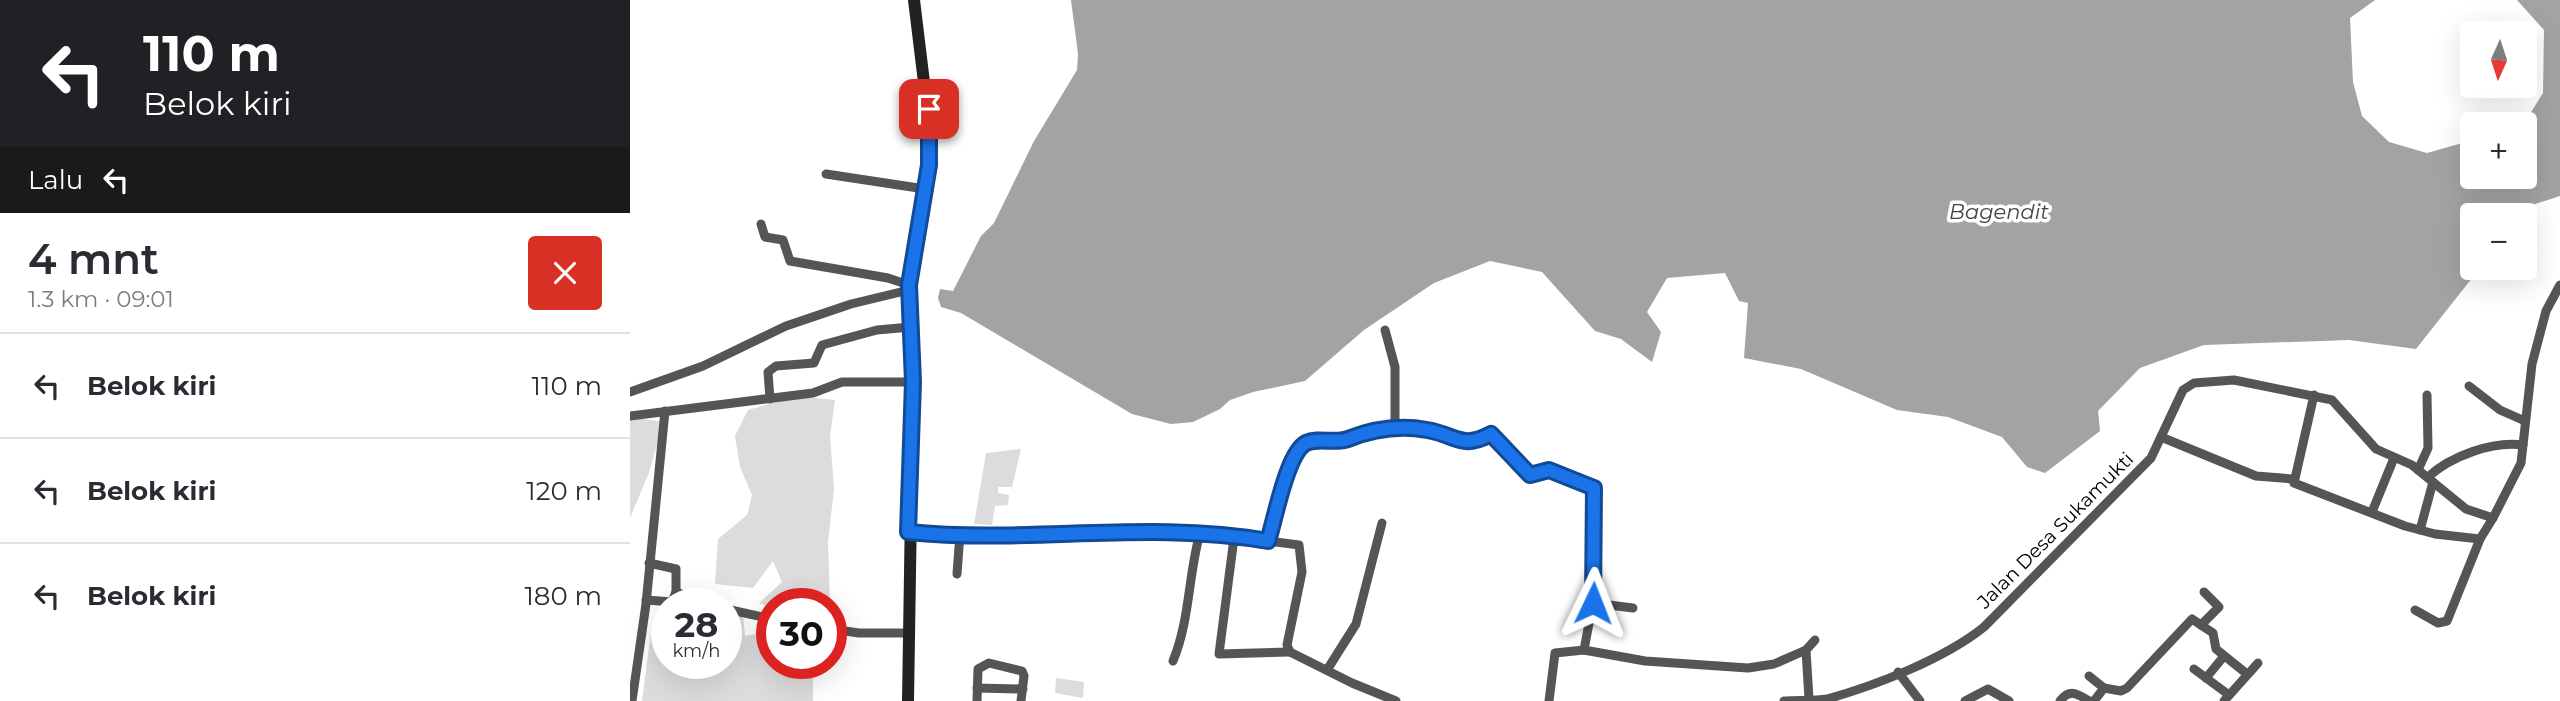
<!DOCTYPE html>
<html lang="id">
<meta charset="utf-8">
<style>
:root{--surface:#fff;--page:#f7f7f7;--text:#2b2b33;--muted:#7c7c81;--line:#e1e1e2}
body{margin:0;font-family:Montserrat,sans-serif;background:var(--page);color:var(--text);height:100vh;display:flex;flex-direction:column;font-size:26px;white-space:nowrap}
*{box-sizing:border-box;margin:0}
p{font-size:23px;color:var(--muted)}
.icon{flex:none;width:38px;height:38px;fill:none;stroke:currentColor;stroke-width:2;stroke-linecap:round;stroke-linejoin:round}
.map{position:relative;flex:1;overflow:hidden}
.drawer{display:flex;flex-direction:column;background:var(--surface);width:630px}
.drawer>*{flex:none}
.banner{background:#202124;color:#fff;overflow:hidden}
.needle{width:46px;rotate:183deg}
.buttons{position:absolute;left:1830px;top:21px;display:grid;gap:14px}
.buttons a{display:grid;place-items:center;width:77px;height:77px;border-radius:7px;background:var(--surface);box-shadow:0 7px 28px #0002;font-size:35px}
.speed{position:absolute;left:21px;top:588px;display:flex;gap:14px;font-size:35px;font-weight:700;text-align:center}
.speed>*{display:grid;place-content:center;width:91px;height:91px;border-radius:50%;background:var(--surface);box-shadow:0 7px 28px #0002;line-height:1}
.speed small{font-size:18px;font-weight:400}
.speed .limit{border:10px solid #d22;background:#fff;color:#111}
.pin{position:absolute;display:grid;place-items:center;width:60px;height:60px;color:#fff;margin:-30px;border-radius:14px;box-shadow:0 4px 10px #0006}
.me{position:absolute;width:77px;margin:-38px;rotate:2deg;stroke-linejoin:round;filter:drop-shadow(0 0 5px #0008)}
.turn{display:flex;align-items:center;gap:24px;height:147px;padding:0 28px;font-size:32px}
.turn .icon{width:91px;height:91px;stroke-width:2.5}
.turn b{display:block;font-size:49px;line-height:60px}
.then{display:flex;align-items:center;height:66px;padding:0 28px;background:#0003;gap:14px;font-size:26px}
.round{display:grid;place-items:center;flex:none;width:74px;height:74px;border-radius:7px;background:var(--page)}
.head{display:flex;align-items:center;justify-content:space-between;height:119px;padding:0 28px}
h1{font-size:42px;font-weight:600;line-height:52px}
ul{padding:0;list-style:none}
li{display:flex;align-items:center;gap:21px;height:105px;padding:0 28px;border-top:2px solid var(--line)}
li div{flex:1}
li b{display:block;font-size:26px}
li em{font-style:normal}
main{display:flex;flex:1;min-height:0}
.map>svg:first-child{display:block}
</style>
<main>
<section class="drawer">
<div class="banner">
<div class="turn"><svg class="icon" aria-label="left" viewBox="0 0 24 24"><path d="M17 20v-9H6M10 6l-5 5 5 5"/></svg><div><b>110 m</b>Belok kiri</div></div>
<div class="then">Lalu<svg class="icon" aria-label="left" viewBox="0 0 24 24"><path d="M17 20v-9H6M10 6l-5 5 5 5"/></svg></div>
</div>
<div class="head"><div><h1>4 mnt</h1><p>1.3 km · 09:01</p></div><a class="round" style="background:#d93025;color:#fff"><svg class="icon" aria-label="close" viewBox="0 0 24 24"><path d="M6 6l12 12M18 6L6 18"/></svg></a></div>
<ul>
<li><svg class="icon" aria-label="left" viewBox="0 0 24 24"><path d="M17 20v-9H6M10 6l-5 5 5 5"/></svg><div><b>Belok kiri</b></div><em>110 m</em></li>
<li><svg class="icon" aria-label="left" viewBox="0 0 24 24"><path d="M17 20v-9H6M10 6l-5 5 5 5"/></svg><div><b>Belok kiri</b></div><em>120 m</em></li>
<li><svg class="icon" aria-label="left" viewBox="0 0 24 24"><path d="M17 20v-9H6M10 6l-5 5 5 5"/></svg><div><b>Belok kiri</b></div><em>180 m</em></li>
</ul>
</section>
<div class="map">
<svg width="1930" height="701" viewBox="0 0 1930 701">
<rect width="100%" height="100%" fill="#fff"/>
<g fill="#dcdcdc">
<path d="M167 396 205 400 200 436 204 489 198 543 200 604H142V608L129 603 152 582 143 561 123 588 85 584 88 539 117 515 122 495 110 467 105 436 118 410Z"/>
<path d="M0 417 34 422 18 475 0 518Z"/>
<path d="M391 449 382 487H368V493L379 495 378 505 365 506 362 525 344 524 356 453Z"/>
<path d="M96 612 113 614 115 636 137 632 142 637V663H183V701H12L22 624 37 630V663H96Z"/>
<path d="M426 678 454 682 453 698 425 693Z"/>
</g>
<path fill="#a3a3a3" d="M441 0H1745L1720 18 1723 82 1732 116 1759 142 1797 153 1843 140V177H1895V124H1889L1895 122 1913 93 1914 30 1887 0H1930V196L1893 208 1888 215H1843V268H1850L1786 349 1719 340 1574 345 1510 368 1468 411 1470 431 1415 473 1397 467 1372 437 1318 417 1267 410 1171 369 1114 358 1118 303 1109 301 1095 273 1037 278 1017 312 1031 332 1022 362 991 339 965 331 912 272 860 261 804 283 734 330 675 381 623 392 600 400 590 409 563 422 541 424 502 414 331 313 311 307 308 298 310 289 323 291 351 236 364 223 404 141 447 70 448 54Z"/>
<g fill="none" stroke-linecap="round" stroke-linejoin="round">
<g stroke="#555" stroke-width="9">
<path d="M196 174 295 189"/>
<path d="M131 224 135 237 153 240 160 261 258 278 279 285"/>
<path d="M755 330 765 367V429"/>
<path d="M1839 386 1870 410 1895 421"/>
<path d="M0 392 73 366 156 326 221 304 279 290"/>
<path d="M1684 395 1664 483 1775 526 1805 534 1850 539"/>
<path d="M140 399 138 372 146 366 184 363 192 345 247 330 281 327"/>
<path d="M0 416 183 393 212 382H283"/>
<path d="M1531 437 1626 476 1663 479"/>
<path d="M1788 470 1798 448 1797 395"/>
<path d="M1798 477C1821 456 1862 441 1893 445"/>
<path d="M1742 512 1764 458"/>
<path d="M1790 530 1803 482"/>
<path d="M278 532 405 535 575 533 669 545 672 572 657 645 660 652 722 683 766 701"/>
<path d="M604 538 589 654 660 652"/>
<path d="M638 541C645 519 657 453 676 443 689 437 705 443 718 439 743 429 770 425 797 430 827 435 830 450 861 434L900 475 919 470 964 488 963 602 954 650 1015 661 1118 668 1144 664 1176 650"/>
<path d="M19 563 46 569V592L76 604"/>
<path d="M327 574 330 534"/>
<path d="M16 600 42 602 46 592"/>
<path d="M963 603 1003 608"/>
<path d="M96 609 142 619"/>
<path d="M1785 610 1808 623 1817 621 1850 539 1863 518"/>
<path d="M1571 625 1589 607 1574 592"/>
<path d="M201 629 229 633H278"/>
<path d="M543 661C560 620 558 576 570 533"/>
<path d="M1564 669 1599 695"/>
<path d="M697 670 726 624 752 523"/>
<path d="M1268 672 1290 701"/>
<path d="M1459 676 1474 688"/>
<path d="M1576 678 1594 656"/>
<path d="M347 688 393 689"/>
<path d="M1179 699 1176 650 1185 640"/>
<path d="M2 701 16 604 35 411"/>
<path d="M347 701 348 669 359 663 392 671 394 676 391 701"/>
<path d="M919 701 925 653 954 650"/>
<path d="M1154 701C1167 700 1184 701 1197 699 1247 685 1314 659 1354 627L1521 458 1553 390 1564 383 1604 380 1702 400 1746 449 1782 465 1836 509 1863 518 1891 463 1902 364 1916 311 1930 285"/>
<path d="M1335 701 1358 689 1379 701"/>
<path d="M1430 701C1440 688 1448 694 1459 701"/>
<path d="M1464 701 1474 688 1491 691 1497 688 1562 619 1583 633 1586 649 1617 674"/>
<path d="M1594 701 1628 663"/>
</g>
<path stroke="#222" stroke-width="12" d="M278 701 283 382 279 285 301 140 284 0"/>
</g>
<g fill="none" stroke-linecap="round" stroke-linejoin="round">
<defs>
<path id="route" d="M299 109V165L279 285 283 382 278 532C398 544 520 520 638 541 645 519 657 453 676 443 689 437 705 444 718 439 743 429 770 425 797 430 827 435 830 450 861 434L900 475 919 470 964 488 963 603"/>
</defs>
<use href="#route" stroke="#114b97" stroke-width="18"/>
<use href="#route" stroke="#1a73e8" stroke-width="12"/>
</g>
<g text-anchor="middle" stroke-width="7" stroke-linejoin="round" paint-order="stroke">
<g font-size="19" fill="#000" stroke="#fff">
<text transform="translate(1425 530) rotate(-45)" y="7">Jalan Desa Sukamukti</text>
</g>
<g font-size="21" font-style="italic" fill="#444" stroke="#fff">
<text x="1369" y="219">Bagendit</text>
</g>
</g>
</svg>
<div class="buttons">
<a><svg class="needle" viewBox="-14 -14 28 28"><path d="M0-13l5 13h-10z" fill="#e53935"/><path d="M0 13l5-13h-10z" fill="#7c7c81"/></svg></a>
<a>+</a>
<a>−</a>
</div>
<div class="speed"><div>28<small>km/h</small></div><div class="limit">30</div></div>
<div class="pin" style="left:299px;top:109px;background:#d93025"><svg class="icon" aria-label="arrive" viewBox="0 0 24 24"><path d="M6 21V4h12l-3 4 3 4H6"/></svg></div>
<svg class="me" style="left:963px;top:603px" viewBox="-20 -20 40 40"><path d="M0-17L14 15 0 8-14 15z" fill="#1a73e8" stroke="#fff" stroke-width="4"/></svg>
</div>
</main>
